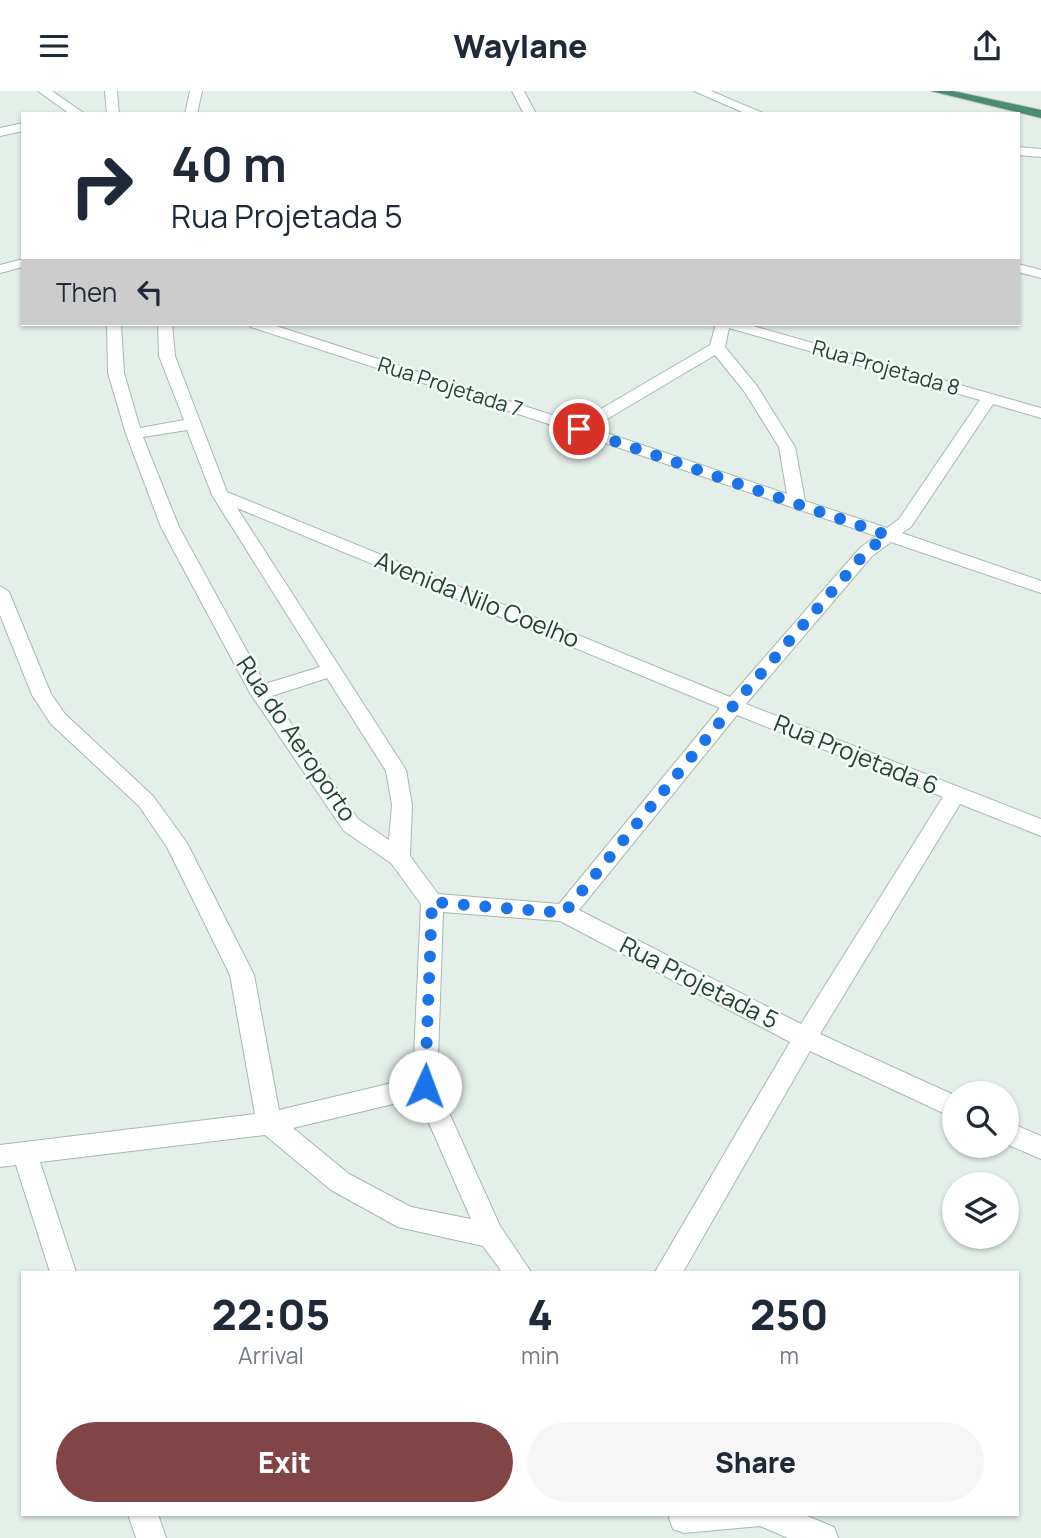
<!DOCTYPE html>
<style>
:root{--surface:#fff;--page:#f6f6f7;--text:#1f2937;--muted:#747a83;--accent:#824546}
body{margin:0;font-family:Manrope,sans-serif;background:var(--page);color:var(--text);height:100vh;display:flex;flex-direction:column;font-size:26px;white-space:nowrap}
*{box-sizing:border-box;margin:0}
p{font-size:23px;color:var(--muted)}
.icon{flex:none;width:38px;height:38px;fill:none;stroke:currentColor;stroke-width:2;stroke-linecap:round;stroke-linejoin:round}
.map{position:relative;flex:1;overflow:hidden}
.sheet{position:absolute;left:21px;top:1180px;width:998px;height:245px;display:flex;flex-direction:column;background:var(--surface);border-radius:0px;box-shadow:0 2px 5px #0004}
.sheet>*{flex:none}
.top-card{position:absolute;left:21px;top:21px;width:999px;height:214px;border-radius:0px;box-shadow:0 2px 5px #0004;background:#fff;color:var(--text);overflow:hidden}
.controls{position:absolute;left:942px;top:990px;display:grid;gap:14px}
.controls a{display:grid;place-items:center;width:77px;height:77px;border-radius:50%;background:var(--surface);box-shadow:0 2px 5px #0004;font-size:35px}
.pin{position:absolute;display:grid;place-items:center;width:60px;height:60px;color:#fff;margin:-30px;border:4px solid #fff;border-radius:50%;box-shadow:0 2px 7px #0007}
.me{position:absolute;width:77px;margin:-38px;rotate:2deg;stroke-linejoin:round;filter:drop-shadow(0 0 5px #0008)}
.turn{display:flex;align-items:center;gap:24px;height:147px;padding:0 35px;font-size:32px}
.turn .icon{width:91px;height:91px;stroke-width:2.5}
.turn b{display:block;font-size:49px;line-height:60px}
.then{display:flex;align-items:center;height:66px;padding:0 35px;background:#0003;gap:14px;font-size:26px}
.eta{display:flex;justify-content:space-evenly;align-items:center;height:119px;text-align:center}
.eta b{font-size:42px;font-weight:800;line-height:49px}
.primary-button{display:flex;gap:14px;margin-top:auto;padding:14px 35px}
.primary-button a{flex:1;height:80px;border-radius:42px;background:var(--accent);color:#fff;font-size:28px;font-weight:800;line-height:80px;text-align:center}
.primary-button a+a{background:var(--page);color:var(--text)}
header{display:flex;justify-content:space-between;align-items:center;height:91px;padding:0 35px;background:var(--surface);font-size:32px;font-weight:800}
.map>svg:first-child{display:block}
</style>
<header><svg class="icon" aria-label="menu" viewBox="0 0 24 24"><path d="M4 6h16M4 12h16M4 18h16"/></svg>Waylane<svg class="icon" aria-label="share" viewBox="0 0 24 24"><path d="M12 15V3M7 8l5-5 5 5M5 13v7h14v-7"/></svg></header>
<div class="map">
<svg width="1041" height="1447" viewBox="0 0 1041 1447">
<rect width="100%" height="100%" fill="#e5efe9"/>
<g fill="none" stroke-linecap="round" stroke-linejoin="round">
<defs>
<g id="minor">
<path d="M38 0H52L85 23H70Z"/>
<path d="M105 0H117L119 23H107Z"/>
<path d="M190 0H202L197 23H185Z"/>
<path d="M512 0H524L536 23H524Z"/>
<path d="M694 0H711L765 23H747Z"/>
<path d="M23 32V40L0 45V37Z"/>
<path d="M1018 56 1041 58V66L1018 64Z"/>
<path d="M23 168V176L0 182V174Z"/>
<path d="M1018 173 1041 179V187L1018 181Z"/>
<path d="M107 233H121L124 282 140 337 184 329 159 265 158 233H172L175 265 227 401 730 606 860 457 876 445 573 341 251 236 249 233H270L577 332 710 254 716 233H746L1041 317V327L993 313 911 436 902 442 1041 490V502L891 451 872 465 746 613 1041 728V745L960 713 820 943 954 1004V1027L810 960 683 1181H655L790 951 560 830 443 821 437 995 500 1135 531 1181H502L483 1155 398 1136 331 1099 265 1044 40 1071 76 1181H50L16 1074 0 1076V1054L255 1023 230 884 167 756 139 715 51 633 32 604 0 524V495L9 501 51 603 65 623 153 705 187 752 254 884 279 1019 413 987 421 813 391 772 344 740 250 602 161 436 126 343 108 282ZM729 237 980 309 899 428 887 437 805 410 795 356 757 295 725 256ZM715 264 744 300 779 356 787 403 592 337ZM187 339 212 404 320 576 265 593 179 436 143 346ZM237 417 720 617 559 813 438 803 410 765 412 714 406 679ZM327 587 386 680 392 714 389 749 358 728 272 605ZM737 624 943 706 801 933 579 819ZM418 1007 471 1128 411 1116 349 1083 293 1037Z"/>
<path d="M1006 1030 1041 1045V1068L1006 1053Z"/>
<path d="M128 1423H158L166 1447H136Z"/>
<path d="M671 1423H802L834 1436 838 1447H788L760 1435 684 1442 673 1438 669 1427Z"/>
</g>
<path id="trunk" d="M931 0H953L1041 19V27Z"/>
</defs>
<use href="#minor" stroke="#a7b8af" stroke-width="2"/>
<use href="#trunk" stroke="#c1cac6" stroke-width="2"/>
<use href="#minor" fill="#fff" fill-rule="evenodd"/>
<use href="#trunk" fill="#4a8c73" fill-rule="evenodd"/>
</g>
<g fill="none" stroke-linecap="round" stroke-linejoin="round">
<path stroke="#1a73e8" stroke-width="12" stroke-dasharray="0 21.6" d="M425 995 432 811 564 822 733 615 866 461 887 444 579 338"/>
</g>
<g text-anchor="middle" stroke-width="5" stroke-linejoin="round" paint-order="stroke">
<g font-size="21" fill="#224335" stroke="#f6fbf8">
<text transform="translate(886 277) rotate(16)" y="7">Rua Projetada 8</text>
<text transform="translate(450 296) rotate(18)" y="7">Rua Projetada 7</text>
</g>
<g font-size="24" fill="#224335" stroke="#f6fbf8">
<text transform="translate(477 509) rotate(22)" y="8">Avenida Nilo Coelho</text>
<text transform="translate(296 648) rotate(56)" y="8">Rua do Aeroporto</text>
<text transform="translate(856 664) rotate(22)" y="8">Rua Projetada 6</text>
<text transform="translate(699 892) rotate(27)" y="8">Rua Projetada 5</text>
</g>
</g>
</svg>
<div class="controls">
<a><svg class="icon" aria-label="search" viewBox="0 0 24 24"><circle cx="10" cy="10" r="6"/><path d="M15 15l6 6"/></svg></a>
<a><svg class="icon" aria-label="layers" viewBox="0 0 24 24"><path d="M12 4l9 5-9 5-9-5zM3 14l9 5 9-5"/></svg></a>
</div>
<div class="pin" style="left:579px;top:338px;background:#d93025"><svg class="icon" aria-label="arrive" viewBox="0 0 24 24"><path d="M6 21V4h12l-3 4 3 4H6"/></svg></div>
<svg class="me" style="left:425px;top:995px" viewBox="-20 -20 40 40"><circle r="19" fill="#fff"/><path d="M0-13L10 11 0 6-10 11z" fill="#1a73e8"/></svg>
<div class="top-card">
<div class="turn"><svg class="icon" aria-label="right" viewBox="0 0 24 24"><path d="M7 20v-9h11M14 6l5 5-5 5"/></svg><div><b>40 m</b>Rua Projetada 5</div></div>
<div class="then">Then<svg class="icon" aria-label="left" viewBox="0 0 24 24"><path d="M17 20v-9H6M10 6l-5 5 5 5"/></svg></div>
</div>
<section class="sheet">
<div class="eta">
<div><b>22:05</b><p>Arrival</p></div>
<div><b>4</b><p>min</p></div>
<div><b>250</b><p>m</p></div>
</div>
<div class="primary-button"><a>Exit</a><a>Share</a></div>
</section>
</div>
